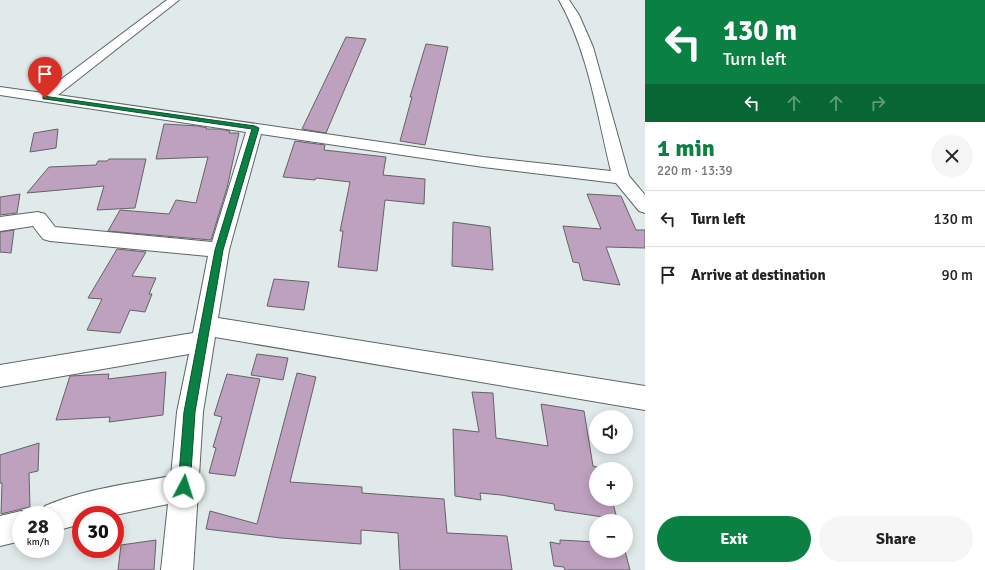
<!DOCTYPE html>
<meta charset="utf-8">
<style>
:root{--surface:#fff;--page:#f6f6f6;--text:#222;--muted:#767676;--line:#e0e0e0;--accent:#0b8043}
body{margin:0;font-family:Signika,sans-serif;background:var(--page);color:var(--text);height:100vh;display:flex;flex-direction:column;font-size:15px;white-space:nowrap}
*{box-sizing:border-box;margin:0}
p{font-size:13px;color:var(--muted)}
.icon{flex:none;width:22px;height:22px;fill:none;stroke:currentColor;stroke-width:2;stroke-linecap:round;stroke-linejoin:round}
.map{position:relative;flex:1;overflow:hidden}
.drawer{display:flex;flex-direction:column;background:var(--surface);width:340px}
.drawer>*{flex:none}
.hud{background:#0b8043;color:#fff;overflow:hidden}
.tools{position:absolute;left:589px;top:410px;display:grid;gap:8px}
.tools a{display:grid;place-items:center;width:44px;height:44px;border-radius:50%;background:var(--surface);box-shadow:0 2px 10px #0003;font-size:20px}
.speed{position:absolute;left:12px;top:506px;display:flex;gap:8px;font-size:20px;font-weight:700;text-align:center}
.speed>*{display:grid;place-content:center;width:52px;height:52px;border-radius:50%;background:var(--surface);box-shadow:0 2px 10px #0003;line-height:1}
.speed small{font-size:10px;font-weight:400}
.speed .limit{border:6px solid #d22;background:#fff;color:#111}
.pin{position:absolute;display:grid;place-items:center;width:34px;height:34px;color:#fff;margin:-41px -17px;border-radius:50% 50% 50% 0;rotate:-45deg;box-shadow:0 0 4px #0007}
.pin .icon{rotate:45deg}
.me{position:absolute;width:44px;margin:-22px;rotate:5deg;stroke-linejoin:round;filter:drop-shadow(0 0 3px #0008)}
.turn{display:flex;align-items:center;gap:14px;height:84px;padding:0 12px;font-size:18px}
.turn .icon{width:52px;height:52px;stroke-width:2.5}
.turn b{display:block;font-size:28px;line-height:34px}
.lanes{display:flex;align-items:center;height:38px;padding:0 12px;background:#0003;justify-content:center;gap:20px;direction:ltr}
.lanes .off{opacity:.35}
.round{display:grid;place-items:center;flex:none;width:42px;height:42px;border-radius:21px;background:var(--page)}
.summary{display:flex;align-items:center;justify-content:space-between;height:68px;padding:0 12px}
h1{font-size:24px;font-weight:700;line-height:30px;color:var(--accent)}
.button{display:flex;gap:8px;margin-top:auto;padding:8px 12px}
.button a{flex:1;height:46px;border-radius:24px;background:var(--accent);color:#fff;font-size:16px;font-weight:700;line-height:46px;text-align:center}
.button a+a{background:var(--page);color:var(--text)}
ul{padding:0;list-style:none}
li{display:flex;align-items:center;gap:12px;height:56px;padding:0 12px;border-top:1px solid var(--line)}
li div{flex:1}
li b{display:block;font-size:15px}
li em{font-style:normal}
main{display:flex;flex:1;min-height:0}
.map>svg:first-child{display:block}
</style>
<main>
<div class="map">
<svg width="645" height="570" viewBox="0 0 645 570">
<rect width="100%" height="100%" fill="#e1eaea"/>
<g fill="#bea0bf" stroke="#666266">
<path d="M346 37 366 39 326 133 302 129Z"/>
<path d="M426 44 448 47 425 145 400 141 412 97H410Z"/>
<path d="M164 124 198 126 207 128 206 129H219L230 131 229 133H239L227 188 211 240 108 231 120 210 169 214 176 200 196 203 208 157 156 159Z"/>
<path d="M58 129 56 148 30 152 34 133Z"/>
<path d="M295 141 325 145 324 150 386 157 383 175 425 179 424 204 385 200 377 271 338 267 343 231H340L350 182 316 178 315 180 283 177Z"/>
<path d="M109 159H146L135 208 97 210 104 186 27 193 49 167 96 165 98 161H107Z"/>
<path d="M20 194 17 213 0 215V197Z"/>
<path d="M587 194 621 196 636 230H645V248L606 247 620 285 583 280 579 263 573 262 563 226 601 229Z"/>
<path d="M453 222 490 227 493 270 452 266Z"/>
<path d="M14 230 11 253 0 252V232Z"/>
<path d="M117 249 146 252 132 276 156 278 149 294H152L145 312 130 310 120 333 87 330 102 299 88 298Z"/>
<path d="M274 279 309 282 304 310 267 306Z"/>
<path d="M257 354 288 358 283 380 251 375Z"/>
<path d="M166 372 163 415 109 422 110 417 56 420 70 376 109 374 108 379Z"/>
<path d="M297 373 316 377 290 482 362 487V493L444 499 447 533 507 536 512 570H400L398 533 361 530V544L281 538 206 529 210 511 257 524Z"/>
<path d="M227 374 260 379 235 476 209 473 216 448 213 447 222 417 214 415Z"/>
<path d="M472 392 493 393 496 438 548 446 541 404 584 411 593 466 604 469H596V499H612L617 519 555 510 554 504 501 495 480 493 481 500 455 496 453 429 479 432Z"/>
<path d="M39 443 38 471 29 473 30 507 1 514 2 483H0V455Z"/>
<path d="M156 540 154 570H118L121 545Z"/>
<path d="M560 540 596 542V551H625L630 570H565L564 567 554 566 550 542 560 544Z"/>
</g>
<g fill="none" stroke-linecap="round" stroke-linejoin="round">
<defs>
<g id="minor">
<path d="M167 0H179L58 95 483 157 611 171C597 114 588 51 559 0H569L579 15 593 47 629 176 645 195V213L639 211 616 183 483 167 261 134 229 250 218 318 645 386V410L215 337 203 412 193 570H161L168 504 115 515H81V524L55 531V515H41L45 506C84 489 129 484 171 476L177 412 189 354 0 387V365L193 333 208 256 50 241 43 239 33 226 0 231V217L38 212 45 214 55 227 212 242 246 132 0 95V87L43 93Z"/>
<path d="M21 511 30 515H21V541L0 546V516Z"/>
</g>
</defs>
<use href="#minor" stroke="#5d6565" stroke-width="2"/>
<use href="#minor" fill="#fff" fill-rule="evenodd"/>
</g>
<path fill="#0b8043" stroke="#07532c" d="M43 96 255 126 259 128 223 250 195 412 190 487 188 492 184 493 179 492 178 487 184 412 215 250 252 129 45 99H43Z"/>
</svg>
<div class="tools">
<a><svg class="icon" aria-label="sound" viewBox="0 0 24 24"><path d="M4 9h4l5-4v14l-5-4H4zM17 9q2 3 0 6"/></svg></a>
<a>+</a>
<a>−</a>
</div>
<div class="speed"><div>28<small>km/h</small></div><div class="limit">30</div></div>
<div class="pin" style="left:45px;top:98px;background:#d93025"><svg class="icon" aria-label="arrive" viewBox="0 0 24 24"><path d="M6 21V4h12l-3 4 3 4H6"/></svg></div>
<svg class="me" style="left:184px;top:487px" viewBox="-20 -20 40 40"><circle r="19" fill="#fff"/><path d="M0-13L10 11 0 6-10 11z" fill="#0b8043"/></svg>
</div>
<section class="drawer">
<div class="hud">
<div class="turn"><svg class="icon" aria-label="left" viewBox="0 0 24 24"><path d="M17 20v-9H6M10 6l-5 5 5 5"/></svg><div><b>130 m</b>Turn left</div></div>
<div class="lanes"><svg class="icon" aria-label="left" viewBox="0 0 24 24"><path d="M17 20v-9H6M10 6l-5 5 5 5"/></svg><svg class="icon off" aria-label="ahead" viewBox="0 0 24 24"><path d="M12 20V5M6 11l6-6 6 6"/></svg><svg class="icon off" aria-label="ahead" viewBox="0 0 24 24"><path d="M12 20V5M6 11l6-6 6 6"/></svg><svg class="icon off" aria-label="right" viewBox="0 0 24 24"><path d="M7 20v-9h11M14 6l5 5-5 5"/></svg></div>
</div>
<div class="summary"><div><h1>1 min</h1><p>220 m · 13:39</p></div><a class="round"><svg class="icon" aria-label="close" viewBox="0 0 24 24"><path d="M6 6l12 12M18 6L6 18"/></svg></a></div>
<ul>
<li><svg class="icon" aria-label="left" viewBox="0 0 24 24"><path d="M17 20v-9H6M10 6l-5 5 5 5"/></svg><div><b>Turn left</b></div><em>130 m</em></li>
<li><svg class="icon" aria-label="arrive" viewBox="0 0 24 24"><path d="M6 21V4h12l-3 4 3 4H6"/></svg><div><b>Arrive at destination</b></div><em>90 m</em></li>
</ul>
<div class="button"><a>Exit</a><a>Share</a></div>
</section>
</main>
